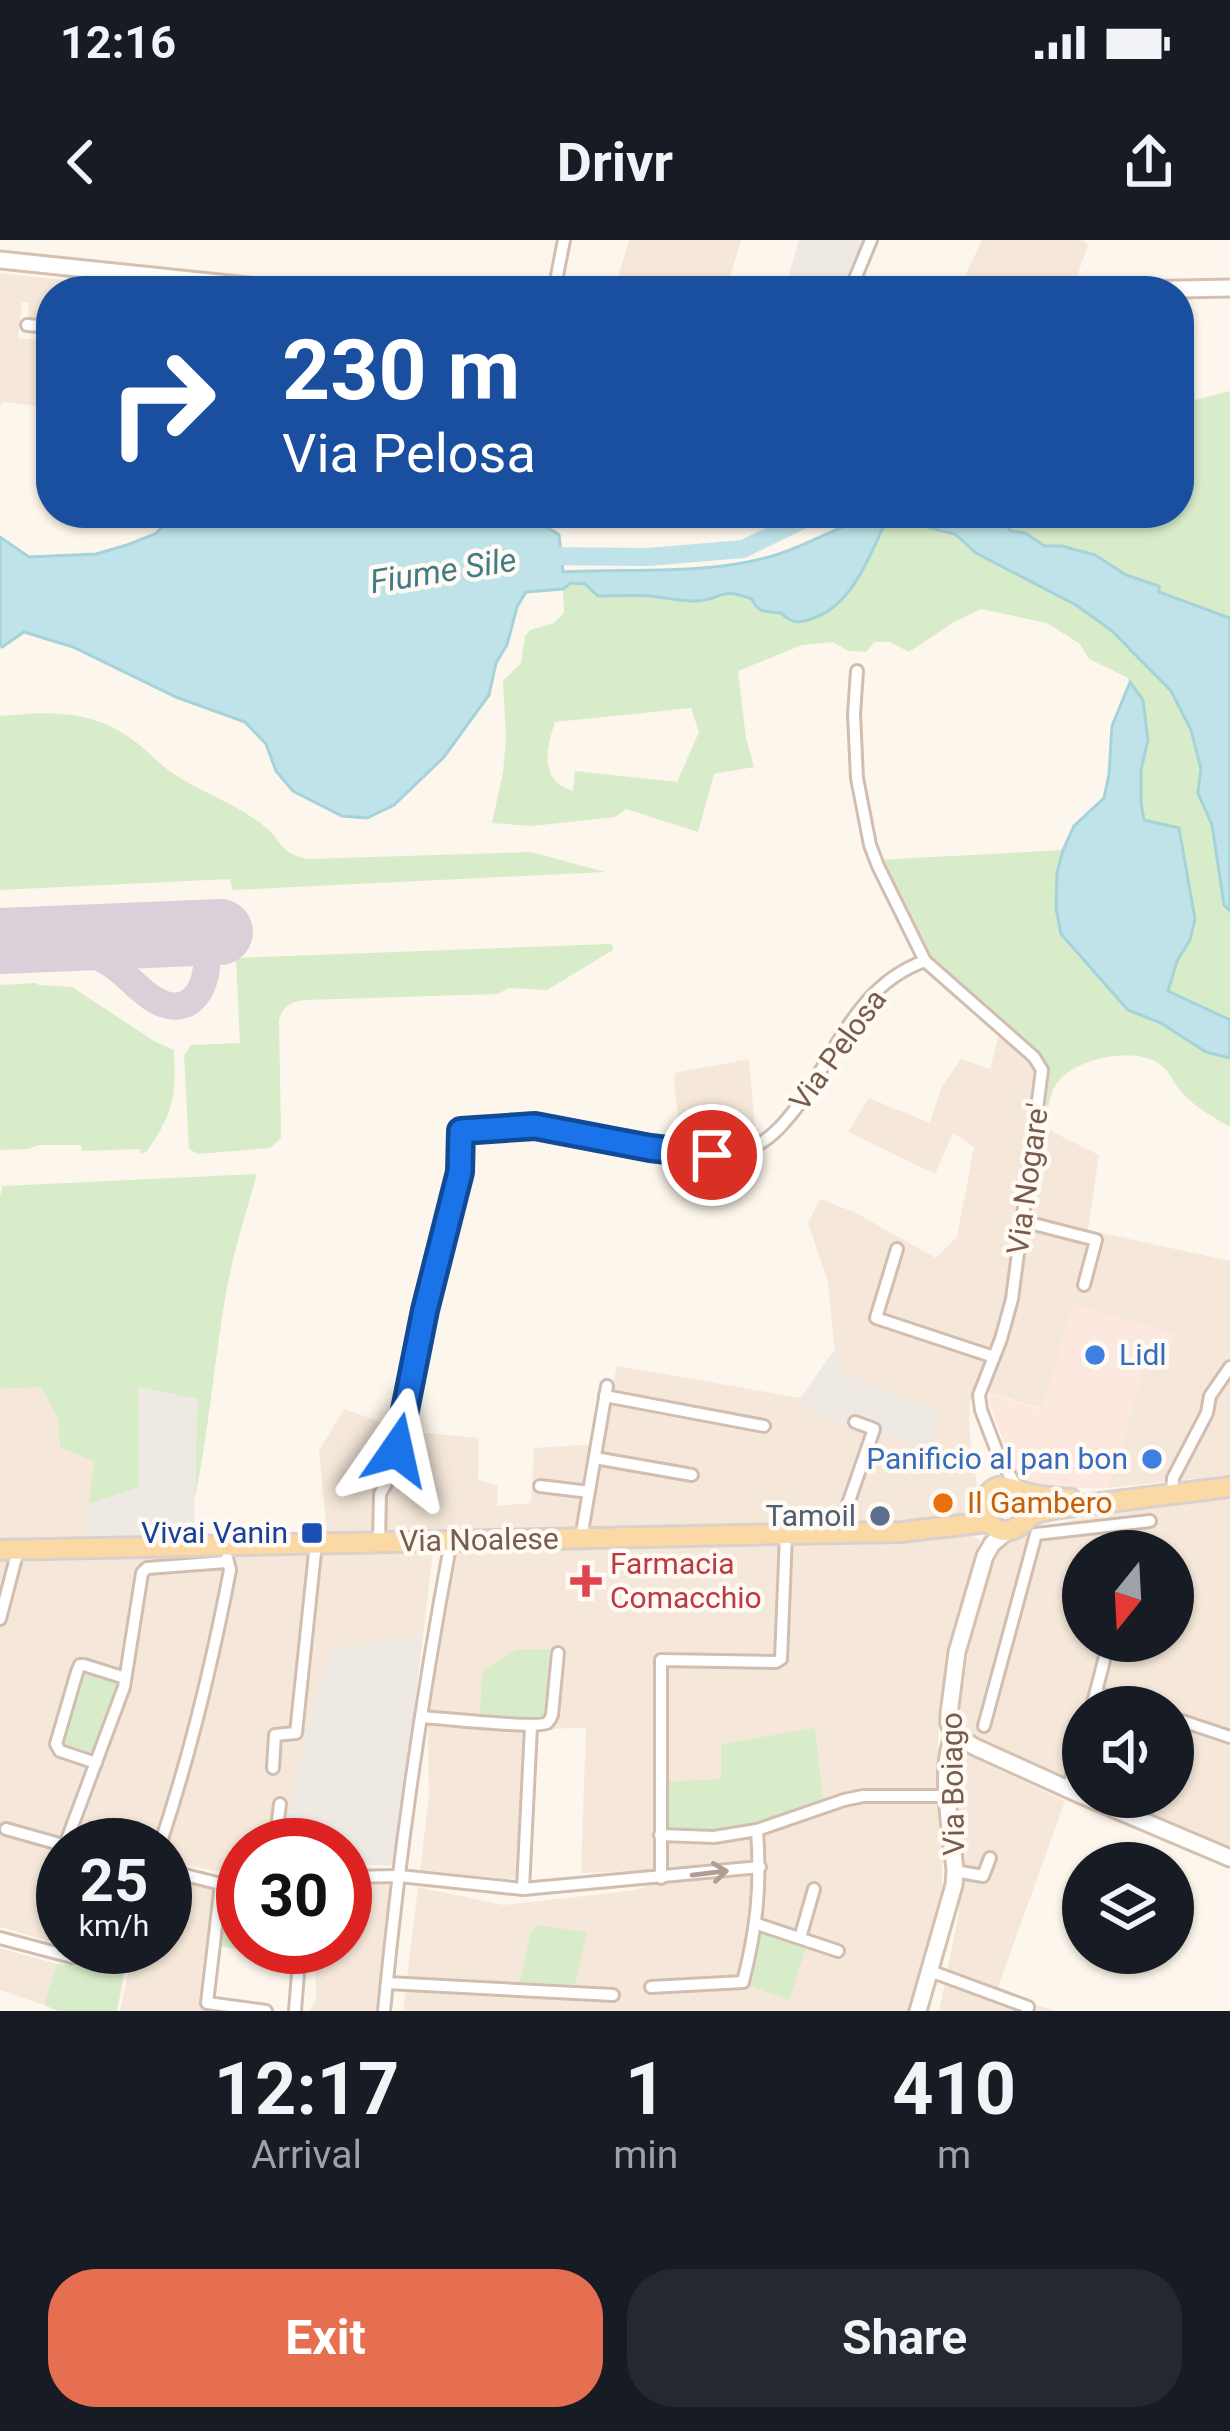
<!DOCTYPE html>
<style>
:root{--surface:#171b24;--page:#242831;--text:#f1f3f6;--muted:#9ea1a6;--accent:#e76f51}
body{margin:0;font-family:Roboto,sans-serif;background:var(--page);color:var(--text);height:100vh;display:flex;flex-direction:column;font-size:45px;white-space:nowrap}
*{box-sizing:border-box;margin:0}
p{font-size:39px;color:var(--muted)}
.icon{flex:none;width:66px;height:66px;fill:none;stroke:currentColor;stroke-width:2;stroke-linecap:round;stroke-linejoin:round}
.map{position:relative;height:1771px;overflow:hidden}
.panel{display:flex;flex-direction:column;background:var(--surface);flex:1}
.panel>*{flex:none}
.guide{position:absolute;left:36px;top:36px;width:1158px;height:252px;border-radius:48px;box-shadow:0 3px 9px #0004;background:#1a4fa0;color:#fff;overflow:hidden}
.needle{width:78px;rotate:198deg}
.controls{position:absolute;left:1062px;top:1290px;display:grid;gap:24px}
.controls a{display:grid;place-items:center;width:132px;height:132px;border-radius:50%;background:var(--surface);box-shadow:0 3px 9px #0004;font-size:60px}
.speed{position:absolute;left:36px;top:1578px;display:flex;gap:24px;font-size:60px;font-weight:700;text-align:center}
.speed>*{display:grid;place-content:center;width:156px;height:156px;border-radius:50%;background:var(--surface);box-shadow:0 3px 9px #0004;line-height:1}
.speed small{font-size:30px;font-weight:400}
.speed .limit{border:18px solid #d22;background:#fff;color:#111}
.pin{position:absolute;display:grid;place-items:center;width:102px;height:102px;color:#fff;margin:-51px;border:6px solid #fff;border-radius:50%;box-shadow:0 3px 12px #0007}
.me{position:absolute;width:132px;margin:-66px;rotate:11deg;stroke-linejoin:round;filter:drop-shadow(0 0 9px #0008)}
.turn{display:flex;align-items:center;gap:42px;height:252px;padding:0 48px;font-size:54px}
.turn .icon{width:156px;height:156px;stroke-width:2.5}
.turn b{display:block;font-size:84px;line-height:102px}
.eta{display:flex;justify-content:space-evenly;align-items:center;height:204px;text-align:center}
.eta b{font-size:72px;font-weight:700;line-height:84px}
.action{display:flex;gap:24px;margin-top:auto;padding:24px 48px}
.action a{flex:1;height:138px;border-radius:48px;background:var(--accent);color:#fff;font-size:48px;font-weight:700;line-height:138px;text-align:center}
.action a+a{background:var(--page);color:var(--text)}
.status{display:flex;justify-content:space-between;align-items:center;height:84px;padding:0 60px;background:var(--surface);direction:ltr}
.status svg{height:33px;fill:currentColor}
header{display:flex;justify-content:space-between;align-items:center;height:156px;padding:0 48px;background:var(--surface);font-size:54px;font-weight:700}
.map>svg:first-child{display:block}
</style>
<div class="status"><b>12:16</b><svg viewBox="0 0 49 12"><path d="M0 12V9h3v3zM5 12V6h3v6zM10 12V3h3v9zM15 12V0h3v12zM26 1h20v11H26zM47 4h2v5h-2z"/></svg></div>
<header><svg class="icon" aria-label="back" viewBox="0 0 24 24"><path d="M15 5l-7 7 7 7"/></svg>Drivr<svg class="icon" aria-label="share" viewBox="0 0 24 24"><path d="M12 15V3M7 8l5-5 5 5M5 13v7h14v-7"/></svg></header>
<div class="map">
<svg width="1230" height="1771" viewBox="0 0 1230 1771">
<rect width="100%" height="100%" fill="#fdf6ec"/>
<g fill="#f5e8da" fill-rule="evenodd">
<path d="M629 0H741L726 51H614Z"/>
<path d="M982 0H1082L1088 5 1074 45 959 49Z"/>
<path d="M0 33 163 51H51V83L31 81 28 76 29 63 22 62 18 98 51 101V167L4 162 0 165Z"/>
<path d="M1000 791 1043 833 1045 888 1099 915 1088 990 1230 1021V1235L1108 1248 1150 1109 1174 1095 1043 1169 975 1148 970 1161 969 1189 978 1253 968 1271 951 1277 784 1285 327 1295 319 1211 344 1169 389 1185 373 1233 417 1231 424 1193 479 1198 478 1240 498 1246 497 1266 531 1263 534 1208 599 1204 617 1126 795 1157 824 1177 942 1174 842 1133 834 1104 828 1042 808 983 820 959 854 972 936 1018 957 997 974 907 953 893 935 934 848 892 869 858 930 883 941 848 961 819 990 829Z"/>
<path d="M749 819 756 901 726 910 682 907 674 843 675 833Z"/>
<path d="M41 1147 58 1178 60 1208 94 1221 86 1300 0 1302V1149Z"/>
<path d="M1230 1255V1613L1097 1557H1173V1467H1083V1551L956 1493 972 1386 986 1341 1003 1303 1073 1280ZM1083 1311H1173V1401H1083Z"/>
<path d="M968 1293 980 1300 955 1382 938 1496 937 1535 942 1597V1672L921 1771H403L418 1647 503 1665 637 1650 657 1642 653 1631 581 1633 586 1488 536 1489 524 1640 420 1630 429 1556 428 1477 447 1312 790 1306Z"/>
<path d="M433 1312 423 1396 348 1407 328 1415 287 1583 324 1605H243V1633L237 1635 166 1621 165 1605H63V1705L0 1687V1322Z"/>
<path d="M955 1509 1065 1561 996 1753 1056 1771H939L959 1673 960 1630 955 1563Z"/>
<path d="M165 1640 223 1649 204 1752 214 1771H120L134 1707H165Z"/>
<path d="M345 1640 388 1643 391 1647 379 1771H310L316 1760 315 1707H345Z"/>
<path d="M0 1708 57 1724 44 1765 0 1750Z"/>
</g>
<path fill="#fde8e0" d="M1073 1063 1174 1094 1169 1114 1150 1110 1108 1248H1056L1038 1246 1025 1240 1012 1225 989 1163 990 1153 1042 1170Z"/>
<g fill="#efe9e4">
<path d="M799 0H864L845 51H784Z"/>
<path d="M834 1104 842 1133 943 1174 928 1208 824 1177 795 1157H801L835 1109Z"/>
<path d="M137 1147 197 1159 194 1298 86 1300 89 1264 139 1247Z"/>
<path d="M423 1396 395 1626 356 1624 345 1617V1605H324L286 1584 305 1495 327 1420 328 1415 347 1407Z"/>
</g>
<g fill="#d8ecc9" fill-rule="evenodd">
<path d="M1192 128 1195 160 1230 151V378L1159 351V345L1126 335 1095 315 1063 306H1045L1025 293 1011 291 996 273H1179V136Z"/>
<path d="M890 273H914L930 288 955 294 976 313 1076 365 1112 391 1171 451 1191 490 1201 529 1198 553 1212 585 1224 665 1230 671V780L1168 751 1177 721 1190 700 1195 679 1179 588 1144 581 1141 563V529L1146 515 1143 460 1128 438 1089 419 1080 404 1047 383 981 369 954 382 909 412 890 402H874L866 412 849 411 832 402 802 405 738 431 746 498 754 527 714 534 698 592 626 569 615 577 532 586 492 583 503 532 506 499 503 441 521 423 525 396 530 390 554 383 564 373 563 349 571 342 627 355 675 360 721 352 736 353 752 359 764 372 781 373 860 332ZM691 468 699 492 677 542 575 531 573 551C539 541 546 509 555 482Z"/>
<path d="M39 473C80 474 104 478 137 503 150 513 160 525 174 534 202 553 237 564 264 586 283 601 278 613 308 619L531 612 605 632 233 650 230 639 0 650V476Z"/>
<path d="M1063 610 1057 633 1056 668 1061 694 1079 717 1128 770 1161 783 1206 812 1230 818V887C1214 878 1197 868 1184 855 1175 846 1171 833 1161 825 1135 805 1075 818 1057 843 1048 855 1048 874 1045 888L1043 833 931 728 877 620Z"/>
<path d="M610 704 613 706V710L547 750 509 748 497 754 304 760C292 762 282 766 279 780L281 898 270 908 198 914 189 909 184 816 191 805 240 803 236 718Z"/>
<path d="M35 743 39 745 72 747 154 801 174 810C176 857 174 872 147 911L141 914 140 909 82 911 81 905H39L28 909 0 910V745Z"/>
<path d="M257 934C246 974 233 1012 226 1053 214 1121 209 1190 195 1258L197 1159 138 1147 139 1247 89 1264 94 1221 60 1208 58 1178 41 1147 0 1149V956L3 946Z"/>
<path d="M549 1409 546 1483 480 1475 482 1432 516 1410Z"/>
<path d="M85 1427 122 1440 94 1520 61 1508 59 1504Z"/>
<path d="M815 1488 823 1562 762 1583 718 1592H665V1542L721 1539V1504Z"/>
<path d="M238 1646H243V1707H296L294 1721 221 1706 229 1651Z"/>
<path d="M537 1685 587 1692 575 1744 520 1742 531 1692Z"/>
<path d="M758 1690 806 1708 789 1760 744 1744Z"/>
<path d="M57 1724 125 1729 117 1771H58L44 1765Z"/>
</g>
<g fill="#bfe3e8" stroke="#a5d3da" stroke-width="3">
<path d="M177 273H508C525 283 545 283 559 295L563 332C634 328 710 336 779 314 806 305 832 291 858 280L864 273H890C872 308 856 362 816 377 801 383 793 385 781 373 767 371 758 374 752 359 717 346 724 360 696 361 679 361 664 357 647 356 631 355 614 356 598 356L585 344 571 343 563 349 526 352 517 367 507 405 496 423 489 455 444 517 394 565 367 578 342 576 293 551 276 531 266 504 245 482 176 457 73 407 24 392 2 407 0 405V297L29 317 96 314 127 305 155 294Z"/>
<path d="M914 273H996L1011 291 1025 293 1045 306H1062L1095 315 1126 335 1159 346V352L1230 378V671L1224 665 1212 585 1198 553 1201 529 1191 490 1171 451 1112 391 1076 365 976 313 955 294 930 288Z"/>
<path d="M1130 442 1143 460 1148 500 1141 530V563L1144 580 1179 588 1195 679 1190 700 1177 721 1168 751 1230 780V818L1206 812 1161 783 1128 770 1061 694 1056 668 1057 633 1063 610 1074 586 1104 558 1109 534 1112 486Z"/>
</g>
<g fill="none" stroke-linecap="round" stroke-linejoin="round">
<path stroke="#bfe3e8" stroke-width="18" d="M537 316 648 317 743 309 817 273"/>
<path stroke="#dbcfda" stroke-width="27" d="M36 699C62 705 86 709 109 723 126 733 138 750 155 760 190 780 208 748 207 716L189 697 174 693"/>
<path stroke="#dbcfda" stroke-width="66" d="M0 701 220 692"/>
<defs>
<g id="street">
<path d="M554 51 564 0"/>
<path d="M850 51 871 0"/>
<path d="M27 85 51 87"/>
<path d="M857 431 854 474 857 538 870 605 878 626 925 721 1034 817 1042 830 1012 1059 1001 1099 979 1155 981 1170 999 1217 1018 1249"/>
<path d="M1022 981 1096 1000 1084 1045"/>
<path d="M897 1009 876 1078 994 1117"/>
<path d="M605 1156 764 1186"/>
<path d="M595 1218 692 1235"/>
<path d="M540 1246 589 1252"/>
<path d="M1172 1255 1173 1238 1207 1173 1210 1156 1230 1127"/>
<path d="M841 1293 840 1287 874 1189 855 1182"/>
<path d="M581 1298 607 1146"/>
<path d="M379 1302 380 1254 387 1242 397 1210 425 1069 460 932 461 891C532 872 610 903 681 911 705 914 730 918 753 907 773 898 787 880 800 863 838 809 859 744 925 721"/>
<path d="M0 1379 18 1310"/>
<path d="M1096 1453 1139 1467"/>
<path d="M1092 1467 1109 1401"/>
<path d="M421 1477C441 1478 537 1489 547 1483 549 1481 551 1478 552 1475L558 1413"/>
<path d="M1173 1478 1230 1497"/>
<path d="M984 1486 1036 1294 1150 1281"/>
<path d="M96 1523 60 1511 56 1504 77 1432 80 1425H84L125 1438"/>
<path d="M273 1528 275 1495 296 1493 316 1303"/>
<path d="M1068 1549 1083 1497"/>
<path d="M6 1589 63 1605"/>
<path d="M660 1595 714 1597 757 1590 844 1560 863 1556H948"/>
<path d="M65 1605 124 1447 142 1333 147 1328 226 1322"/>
<path d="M160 1605C190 1515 212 1424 230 1330L227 1318"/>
<path d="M275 1605 280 1564"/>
<path d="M165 1630 221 1644 243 1642"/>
<path d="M955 1631 983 1636 990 1618"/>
<path d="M345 1637 399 1636 523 1649 760 1627"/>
<path d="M661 1638V1420L776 1422 781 1419 786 1295"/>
<path d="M221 1644 207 1763 266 1771"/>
<path d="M523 1649 531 1487"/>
<path d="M757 1684 838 1711"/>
<path d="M0 1698 72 1717 112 1718 123 1707"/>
<path d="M800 1698 814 1649"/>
<path d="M930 1731 1028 1767 1027 1771"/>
<path d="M387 1743 613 1755"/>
<path d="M651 1747 743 1742C757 1687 761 1646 757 1590"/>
<path d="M295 1771 300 1707"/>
<path d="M384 1771C399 1613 422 1456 451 1301"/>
</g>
<g id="secondary">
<path d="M0 20 296 51"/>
<path d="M1083 51 1230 48"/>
<path d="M954 1495 975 1507 1083 1556"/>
<path d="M1086 1557 1230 1618"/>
<path d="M918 1771 954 1645 955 1631C952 1593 938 1529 954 1495L949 1484V1474L957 1412 985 1316 992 1304 1008 1290"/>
</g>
<g id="primary">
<path d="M983 1262C983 1279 995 1297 1014 1289 1021 1286 1025 1280 1030 1276 1039 1271 1050 1270 1060 1268L1230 1247"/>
<path d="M980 1268C995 1237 1003 1247 1030 1254 1043 1257 1057 1258 1071 1259"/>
<path d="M0 1310 841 1293 901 1292 988 1282"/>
</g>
</defs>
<use href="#street" stroke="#d1beb0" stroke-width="16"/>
<use href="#secondary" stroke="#d6c0b0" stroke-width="21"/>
<use href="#primary" stroke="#dad1cd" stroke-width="24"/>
<use href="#street" stroke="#fff" stroke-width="10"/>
<use href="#secondary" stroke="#fff" stroke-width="15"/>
<use href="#primary" stroke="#fbd9a5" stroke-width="18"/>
</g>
<defs><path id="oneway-shaft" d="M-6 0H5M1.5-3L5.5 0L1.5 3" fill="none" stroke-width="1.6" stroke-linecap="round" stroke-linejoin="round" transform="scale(3)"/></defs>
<use stroke="#af9d94" href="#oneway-shaft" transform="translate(710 1633) rotate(-7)"/>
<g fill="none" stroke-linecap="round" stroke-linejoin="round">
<defs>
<path id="route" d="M397 1210 425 1070 460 932 461 891 535 886 650 908 712 915"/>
</defs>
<use href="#route" stroke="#114b97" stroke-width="30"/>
<use href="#route" stroke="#1a73e8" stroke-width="21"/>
</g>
<g fill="#3f7fe0" stroke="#fffaf3" stroke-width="4.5">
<circle cx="1095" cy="1115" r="12"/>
<circle cx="1152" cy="1219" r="12"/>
</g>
<circle fill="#e8710a" stroke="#fffaf3" stroke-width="4.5" cx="943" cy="1263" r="12"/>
<circle fill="#5c6f8a" stroke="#fffaf3" stroke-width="4.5" cx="880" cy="1276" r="12"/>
<rect fill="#1a4fb4" stroke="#fffaf3" stroke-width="4.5" x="300" y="1281" width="24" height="24" rx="6"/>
<path fill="#e0444e" stroke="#fffaf3" stroke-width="4.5" d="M580 1323h12v12h12v12h-12v12h-12v-12h-12v-12h12z"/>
<g text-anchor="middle" stroke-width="9" stroke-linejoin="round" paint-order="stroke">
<g font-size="30" fill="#7a5c4d" stroke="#fffaf3">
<text transform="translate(838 810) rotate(-54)" y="10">Via Pelosa</text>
<text transform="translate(1028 939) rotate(-82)" y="10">Via Nogare'</text>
<text transform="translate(479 1300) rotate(-1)" y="10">Via Noalese</text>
<text transform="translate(953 1544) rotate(-91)" y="10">Via Boiago</text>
</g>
<g font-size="30" fill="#366cbe" stroke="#fffaf3" text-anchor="start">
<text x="1119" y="1125">Lidl</text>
<text x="1128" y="1229" text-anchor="end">Panificio al pan bon</text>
</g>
<g font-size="30" fill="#c56008" stroke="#fffaf3" text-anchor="start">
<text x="967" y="1273">Il Gambero</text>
</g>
<g font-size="30" fill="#4e5e75" stroke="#fffaf3" text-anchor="end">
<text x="856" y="1286">Tamoil</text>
</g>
<g font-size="30" fill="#164399" stroke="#fffaf3" text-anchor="end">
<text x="288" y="1303">Vivai Vanin</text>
</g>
<g font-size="30" fill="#be3a42" stroke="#fffaf3" text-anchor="start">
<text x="610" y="1334">Farmacia<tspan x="610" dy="34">Comacchio</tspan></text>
</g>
<g font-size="33" font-style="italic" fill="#437c86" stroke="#fffaf3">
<text transform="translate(443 330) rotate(-9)" y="12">Fiume Sile</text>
</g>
</g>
</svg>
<div class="controls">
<a><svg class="needle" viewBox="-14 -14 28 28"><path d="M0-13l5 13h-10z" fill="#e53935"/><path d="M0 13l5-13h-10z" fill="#9ea1a6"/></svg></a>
<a><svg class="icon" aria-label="sound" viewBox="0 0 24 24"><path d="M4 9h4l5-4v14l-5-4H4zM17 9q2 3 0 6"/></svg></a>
<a><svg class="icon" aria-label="layers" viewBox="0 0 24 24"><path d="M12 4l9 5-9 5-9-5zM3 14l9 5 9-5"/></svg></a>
</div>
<div class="speed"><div>25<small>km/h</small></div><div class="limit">30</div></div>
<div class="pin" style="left:712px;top:915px;background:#d93025"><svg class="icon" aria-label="arrive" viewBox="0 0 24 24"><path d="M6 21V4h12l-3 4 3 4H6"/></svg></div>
<svg class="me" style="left:397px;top:1210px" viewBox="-20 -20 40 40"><path d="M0-17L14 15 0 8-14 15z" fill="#1a73e8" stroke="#fff" stroke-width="4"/></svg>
<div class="guide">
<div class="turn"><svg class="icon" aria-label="right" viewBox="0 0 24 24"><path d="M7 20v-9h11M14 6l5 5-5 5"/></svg><div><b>230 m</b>Via Pelosa</div></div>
</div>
</div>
<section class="panel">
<div class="eta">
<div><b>12:17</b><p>Arrival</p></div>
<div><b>1</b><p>min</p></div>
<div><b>410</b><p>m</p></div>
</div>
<div class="action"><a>Exit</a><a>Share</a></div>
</section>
